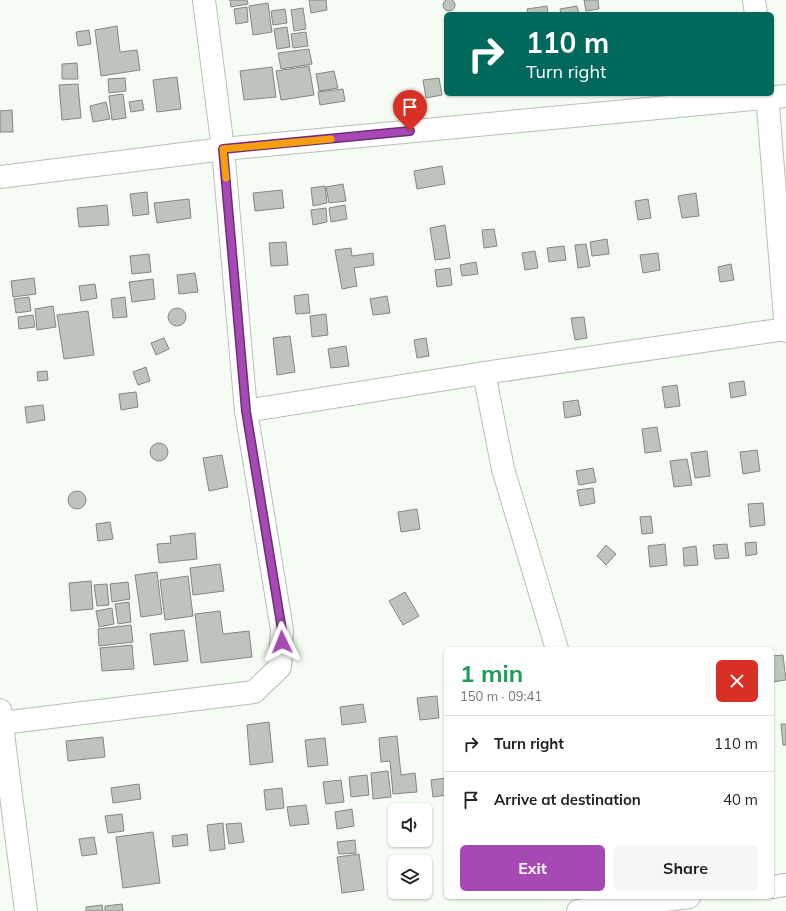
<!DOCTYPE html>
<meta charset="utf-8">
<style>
:root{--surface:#fff;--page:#f6f6f6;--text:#222;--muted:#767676;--line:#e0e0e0;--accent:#a649b4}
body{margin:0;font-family:Mulish,sans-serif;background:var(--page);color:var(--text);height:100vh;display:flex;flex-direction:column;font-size:15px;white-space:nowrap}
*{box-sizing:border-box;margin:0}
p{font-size:13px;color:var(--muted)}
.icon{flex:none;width:22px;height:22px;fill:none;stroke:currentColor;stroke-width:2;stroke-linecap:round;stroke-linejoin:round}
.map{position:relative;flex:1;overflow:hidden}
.drawer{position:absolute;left:444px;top:647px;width:330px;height:252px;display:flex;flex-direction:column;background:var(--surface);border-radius:6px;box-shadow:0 1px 3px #0004}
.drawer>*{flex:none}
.banner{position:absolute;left:444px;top:12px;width:330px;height:84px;border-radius:6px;box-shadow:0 1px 3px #0004;background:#00695c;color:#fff;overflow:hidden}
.fabs{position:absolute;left:388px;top:803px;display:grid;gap:8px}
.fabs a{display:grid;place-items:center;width:44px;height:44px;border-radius:6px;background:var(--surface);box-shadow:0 1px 3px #0004;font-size:20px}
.pin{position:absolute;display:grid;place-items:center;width:34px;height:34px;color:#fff;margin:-41px -17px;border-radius:50% 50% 50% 0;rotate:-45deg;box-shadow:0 0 4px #0007}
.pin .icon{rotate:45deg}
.me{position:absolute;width:44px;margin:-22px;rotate:358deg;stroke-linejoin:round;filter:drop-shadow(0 0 3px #0008)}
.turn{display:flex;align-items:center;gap:14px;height:84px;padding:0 16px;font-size:18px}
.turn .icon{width:52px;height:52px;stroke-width:2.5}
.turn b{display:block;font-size:28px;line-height:34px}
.round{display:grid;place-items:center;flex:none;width:42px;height:42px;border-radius:6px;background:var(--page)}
.summary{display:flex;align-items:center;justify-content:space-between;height:68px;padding:0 16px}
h1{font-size:24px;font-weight:700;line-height:30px;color:#1e9e55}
.cta{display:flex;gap:8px;margin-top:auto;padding:8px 16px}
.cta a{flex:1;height:46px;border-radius:6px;background:var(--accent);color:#fff;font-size:16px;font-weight:700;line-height:46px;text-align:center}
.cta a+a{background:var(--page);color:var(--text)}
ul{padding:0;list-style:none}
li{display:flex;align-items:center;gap:12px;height:56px;padding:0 16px;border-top:1px solid var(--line)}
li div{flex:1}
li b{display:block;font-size:15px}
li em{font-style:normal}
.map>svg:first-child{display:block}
</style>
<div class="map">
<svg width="786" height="911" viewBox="0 0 786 911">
<rect width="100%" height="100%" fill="#f4fcf3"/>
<g fill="#bcc4bb" stroke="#80887f">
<circle cx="449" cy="5" r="6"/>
<path d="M230 0H247L248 4 231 7Z"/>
<path d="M309 0H326L327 10 311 13Z"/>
<path d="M584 0H598L599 9 586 11Z"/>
<path d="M268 3 272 32 253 35 249 6Z"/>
<path d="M547 6 548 14H528L527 9Z"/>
<path d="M577 6 579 14H561L560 9Z"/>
<path d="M247 7 248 22 236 24 234 9Z"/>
<path d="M303 8 306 29 294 31 291 10Z"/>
<path d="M285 9 287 23 273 25 271 11Z"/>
<path d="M117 26 120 52 137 50 140 70 101 76 95 30Z"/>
<path d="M287 27 290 47 277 49 274 29Z"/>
<path d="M89 30 91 44 78 46 76 32Z"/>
<path d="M306 32 308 46 293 48 291 34Z"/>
<path d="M309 49 312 64 281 69 278 53Z"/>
<path d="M77 63 78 79H62V64Z"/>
<path d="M309 66 314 95 281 100 276 71Z"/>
<path d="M272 67 276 97 244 100 240 71Z"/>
<path d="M334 71 338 88 319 91 316 74Z"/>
<path d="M177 77 181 109 157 112 153 80Z"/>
<path d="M125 78 126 91 109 93 108 79Z"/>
<path d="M439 78 442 95 426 98 423 80Z"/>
<path d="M78 84 81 118 62 120 59 85Z"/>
<path d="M343 89 345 101 320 105 318 92Z"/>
<path d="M123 94 126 118 112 120 109 96Z"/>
<path d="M142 100 144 110 131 112 129 102Z"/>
<path d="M106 102 110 119 93 122 90 106Z"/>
<path d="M12 110 13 132H0V111Z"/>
<path d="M442 166 445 184 417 189 414 171Z"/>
<path d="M343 184 346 201 329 203 326 187Z"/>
<path d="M325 186 327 203 313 206 311 188Z"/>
<path d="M282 190 284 208 255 211 253 193Z"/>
<path d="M147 192 149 214 133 216 130 194Z"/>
<path d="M696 193 699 216 682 218 678 196Z"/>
<path d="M189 199 191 218 157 223 154 203Z"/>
<path d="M648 199 651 218 638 220 635 201Z"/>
<path d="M107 205 109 225 79 227 77 208Z"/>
<path d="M345 205 347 219 331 222 329 208Z"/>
<path d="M326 208 327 222 313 225 311 210Z"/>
<path d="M445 225 450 258 435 260 430 228Z"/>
<path d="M494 229 497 246 484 248 482 230Z"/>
<path d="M607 239 609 254 592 256 590 242Z"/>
<path d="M286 242 288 265 271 266 269 243Z"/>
<path d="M586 244 590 266 578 268 575 245Z"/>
<path d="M564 246 566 260 549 262 547 248Z"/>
<path d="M351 248 352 256 373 253 374 265 354 268 357 286 342 289 335 250Z"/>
<path d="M535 251 538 268 525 270 522 253Z"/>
<path d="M658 253 660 270 643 273 640 255Z"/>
<path d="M149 254 151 272 132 274 130 256Z"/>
<path d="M476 262 478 274 462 276 460 265Z"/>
<path d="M731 264 734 280 720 282 718 267Z"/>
<path d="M450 268 452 285 437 287 435 270Z"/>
<path d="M195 273 198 292 179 294 177 275Z"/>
<path d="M34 278 36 294 13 297 11 281Z"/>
<path d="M153 279 155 299 132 302 129 282Z"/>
<path d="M95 284 97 298 81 301 79 286Z"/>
<path d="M308 294 310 313 296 314 294 296Z"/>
<path d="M387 296 390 313 373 315 370 299Z"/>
<path d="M29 297 31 311 16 313 14 299Z"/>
<path d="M125 297 127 317 113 318 111 299Z"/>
<path d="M53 306 56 327 37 330 35 309Z"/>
<circle cx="177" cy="317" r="9"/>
<path d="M88 311 94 355 64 359 57 315Z"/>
<path d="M326 314 328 335 312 337 310 316Z"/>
<path d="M33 315 35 327 19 329 18 317Z"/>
<path d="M584 317 587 338 575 340 571 318Z"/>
<path d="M290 336 295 372 277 375 273 338Z"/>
<path d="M164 338 169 349 156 355 151 343Z"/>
<path d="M426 338 429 356 417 358 414 340Z"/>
<path d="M346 346 349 366 331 368 328 349Z"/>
<path d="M146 367 150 381 138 385 133 372Z"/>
<path d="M47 371 48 380 38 381 37 372Z"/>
<path d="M744 381 746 395 731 398 729 383Z"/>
<path d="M677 385 680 406 665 408 662 387Z"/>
<path d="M136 392 138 407 121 410 119 394Z"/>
<path d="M578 400 581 415 565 418 563 402Z"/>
<path d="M43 405 45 420 27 423 25 407Z"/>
<path d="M657 427 661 451 645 453 642 429Z"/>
<circle cx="159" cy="452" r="9"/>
<path d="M757 450 760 471 743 474 740 452Z"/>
<path d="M707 451 710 476 695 478 691 453Z"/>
<path d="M222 455 228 487 209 491 203 458Z"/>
<path d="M687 459 692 485 674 487 670 461Z"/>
<path d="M593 468 596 482 579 485 576 471Z"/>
<path d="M593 488 595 503 580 506 577 490Z"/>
<circle cx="77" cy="500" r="9"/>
<path d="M763 503 765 525 750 527 748 504Z"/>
<path d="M417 509 420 529 401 532 398 512Z"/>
<path d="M651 516 653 533 642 534 640 517Z"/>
<path d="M110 522 113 539 98 541 96 524Z"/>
<path d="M195 533 197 559 159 563 157 544 171 543 170 536Z"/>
<path d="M756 542 757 554 746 556 745 543Z"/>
<path d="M665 544 667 565 650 567 648 546Z"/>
<path d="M727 544 729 558 715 559 713 545Z"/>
<path d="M606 545 616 554 606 565 597 556Z"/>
<path d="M696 546 698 565 684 566 683 548Z"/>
<path d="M220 564 224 591 193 595 190 568Z"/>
<path d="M157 572 162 614 141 617 135 575Z"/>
<path d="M188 576 193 616 165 620 160 580Z"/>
<path d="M91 581 93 609 71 611 69 583Z"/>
<path d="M128 582 130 599 112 602 110 584Z"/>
<path d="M107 584 109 605 97 606 94 585Z"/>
<path d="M405 592 419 616 403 625 389 601Z"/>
<path d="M129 602 131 622 118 624 115 604Z"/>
<path d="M112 608 114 624 99 627 96 611Z"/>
<path d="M220 611 223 634 249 631 252 657 201 663 195 614Z"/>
<path d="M131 625 133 642 99 646 98 629Z"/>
<path d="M184 630 188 661 154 665 150 634Z"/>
<path d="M132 645 134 669 102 671 100 648Z"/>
<path d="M783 655 786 680 772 682V656Z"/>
<path d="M437 696 439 718 420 720 417 698Z"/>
<path d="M363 704 366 722 342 725 340 707Z"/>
<path d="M269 722 273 762 250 765 247 725Z"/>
<path d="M781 724H786V745H783Z"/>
<path d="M397 736 401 775 415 773 417 792 393 794 390 761 381 762 379 738Z"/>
<path d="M103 737 105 757 68 761 66 741Z"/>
<path d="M325 738 328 765 308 767 305 740Z"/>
<path d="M388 771 391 797 373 799 371 773Z"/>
<path d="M367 775 369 795 351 797 349 777Z"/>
<path d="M446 778V795L433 797 431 780Z"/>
<path d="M341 780 344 802 326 804 323 782Z"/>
<path d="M139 784 141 799 113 803 111 788Z"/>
<path d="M282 788 284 808 266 810 264 790Z"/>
<path d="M306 805 309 824 290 826 287 807Z"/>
<path d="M352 809 354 826 337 829 335 812Z"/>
<path d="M122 814 124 831 108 833 105 816Z"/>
<path d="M223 823 225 849 210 851 207 825Z"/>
<path d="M241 823 244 842 229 844 226 824Z"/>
<path d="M153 832 160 883 123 888 116 837Z"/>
<path d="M187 834 188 845 173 847 172 836Z"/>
<path d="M94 837 97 854 82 856 79 839Z"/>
<path d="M355 840 356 853 339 854 337 842Z"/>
<path d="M359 854 364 890 342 893 337 857Z"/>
<path d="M122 904 123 911H105V906Z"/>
<path d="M102 905 103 911H86V907Z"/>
</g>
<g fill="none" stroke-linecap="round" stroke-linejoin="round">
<defs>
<g id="street">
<path d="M754 0 756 14"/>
<path d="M767 94 786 331"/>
<path d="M0 177 223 149 786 96"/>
<path d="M484 373 503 469 557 649"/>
<path d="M246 411 484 373 786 329"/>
<path d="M0 710 26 911"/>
<path d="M2 723 254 692 280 667 282 630 246 411 223 149 204 0"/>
<path d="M772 887 786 885"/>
<path d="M578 911 689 897"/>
</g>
</defs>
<use href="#street" stroke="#b7bfb6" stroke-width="24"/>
<use href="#street" stroke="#fff" stroke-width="22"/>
</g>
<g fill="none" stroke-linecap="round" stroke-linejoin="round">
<defs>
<path id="route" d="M282 642V630L246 411 223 149 410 131"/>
</defs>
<use href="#route" stroke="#6c2f75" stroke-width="10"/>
<use href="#route" stroke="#a649b4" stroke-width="7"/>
<path stroke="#f59e0b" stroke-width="7" d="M226 178 223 149 331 139"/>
</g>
</svg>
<div class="fabs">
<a><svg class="icon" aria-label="sound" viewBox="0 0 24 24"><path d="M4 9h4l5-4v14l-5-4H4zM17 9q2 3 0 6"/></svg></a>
<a><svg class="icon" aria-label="layers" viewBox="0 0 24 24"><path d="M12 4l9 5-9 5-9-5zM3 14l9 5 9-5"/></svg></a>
</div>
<div class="pin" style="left:410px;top:131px;background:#d93025"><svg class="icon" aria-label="arrive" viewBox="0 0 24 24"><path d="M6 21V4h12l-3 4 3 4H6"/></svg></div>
<svg class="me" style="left:282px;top:642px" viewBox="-20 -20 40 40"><path d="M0-17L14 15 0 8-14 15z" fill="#a649b4" stroke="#fff" stroke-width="4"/></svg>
<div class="banner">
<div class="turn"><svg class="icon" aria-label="right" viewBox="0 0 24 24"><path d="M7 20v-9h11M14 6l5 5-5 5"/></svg><div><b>110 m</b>Turn right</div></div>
</div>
<section class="drawer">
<div class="summary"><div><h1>1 min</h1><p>150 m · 09:41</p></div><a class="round" style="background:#d93025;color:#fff"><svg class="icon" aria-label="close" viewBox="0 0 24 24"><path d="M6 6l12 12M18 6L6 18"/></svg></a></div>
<ul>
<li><svg class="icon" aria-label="right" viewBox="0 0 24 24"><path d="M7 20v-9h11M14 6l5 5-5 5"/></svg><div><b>Turn right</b></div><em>110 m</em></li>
<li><svg class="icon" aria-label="arrive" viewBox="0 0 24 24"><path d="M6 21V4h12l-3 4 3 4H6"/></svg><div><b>Arrive at destination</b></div><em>40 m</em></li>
</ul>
<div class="cta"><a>Exit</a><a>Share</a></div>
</section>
</div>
